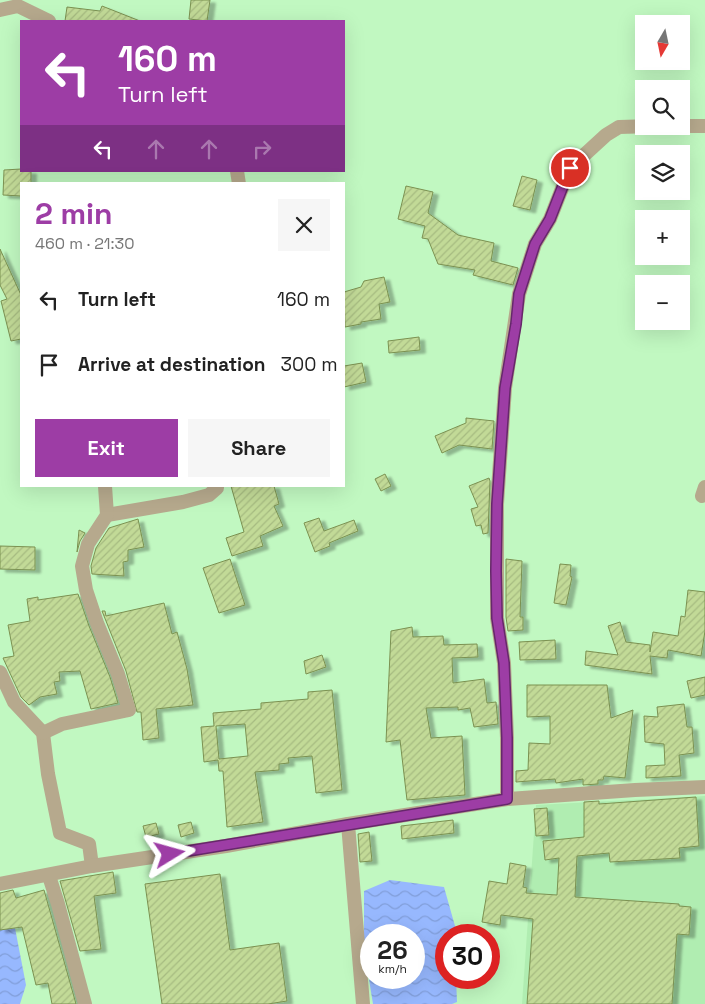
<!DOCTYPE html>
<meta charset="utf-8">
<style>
:root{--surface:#fff;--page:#f6f6f6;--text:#222;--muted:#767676;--accent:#9d3da5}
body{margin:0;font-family:"Space Grotesk",sans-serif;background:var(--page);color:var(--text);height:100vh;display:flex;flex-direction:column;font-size:19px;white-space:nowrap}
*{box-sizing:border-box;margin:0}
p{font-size:16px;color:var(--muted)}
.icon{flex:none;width:28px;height:28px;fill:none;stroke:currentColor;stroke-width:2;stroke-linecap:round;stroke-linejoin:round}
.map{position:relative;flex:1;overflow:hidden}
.sheet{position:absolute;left:20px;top:182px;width:325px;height:305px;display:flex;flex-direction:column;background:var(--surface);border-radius:0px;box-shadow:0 5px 20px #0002}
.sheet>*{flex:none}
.guide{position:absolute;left:20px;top:20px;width:325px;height:152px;border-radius:0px;box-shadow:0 5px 20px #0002;background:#9d3da5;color:#fff;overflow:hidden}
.needle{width:32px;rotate:189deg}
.fabs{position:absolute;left:635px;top:15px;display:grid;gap:10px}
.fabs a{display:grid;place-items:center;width:55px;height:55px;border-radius:0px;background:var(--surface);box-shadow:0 5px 20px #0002;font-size:25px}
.speed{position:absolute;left:360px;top:924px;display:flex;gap:10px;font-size:25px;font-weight:700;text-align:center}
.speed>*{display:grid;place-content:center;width:65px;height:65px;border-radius:50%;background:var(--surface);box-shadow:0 5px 20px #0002;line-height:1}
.speed small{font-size:12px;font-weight:400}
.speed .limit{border:8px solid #d22;background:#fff;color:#111}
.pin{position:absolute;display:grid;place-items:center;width:42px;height:42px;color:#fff;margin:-21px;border:2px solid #fff;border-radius:50%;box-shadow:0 1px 5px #0007}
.me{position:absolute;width:55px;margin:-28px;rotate:82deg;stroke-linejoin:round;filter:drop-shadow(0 0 4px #0008)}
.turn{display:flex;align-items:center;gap:18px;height:105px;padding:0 15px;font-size:22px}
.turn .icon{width:65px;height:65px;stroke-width:2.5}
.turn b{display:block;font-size:35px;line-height:42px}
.lanes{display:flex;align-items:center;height:48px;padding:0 15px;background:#0003;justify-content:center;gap:25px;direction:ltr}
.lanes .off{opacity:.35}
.round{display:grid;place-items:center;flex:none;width:52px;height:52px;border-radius:0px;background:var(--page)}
.summary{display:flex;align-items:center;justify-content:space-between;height:85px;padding:0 15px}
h1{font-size:30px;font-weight:600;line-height:38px;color:var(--accent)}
.button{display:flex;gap:10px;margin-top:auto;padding:10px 15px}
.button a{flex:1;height:58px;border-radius:0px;background:var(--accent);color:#fff;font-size:20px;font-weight:600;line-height:58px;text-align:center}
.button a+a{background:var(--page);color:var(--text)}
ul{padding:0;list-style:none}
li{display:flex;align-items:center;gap:15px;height:65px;padding:0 15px}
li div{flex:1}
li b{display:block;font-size:19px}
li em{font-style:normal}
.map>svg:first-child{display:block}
</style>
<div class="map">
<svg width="705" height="1004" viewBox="0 0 705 1004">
<defs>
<pattern id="water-waves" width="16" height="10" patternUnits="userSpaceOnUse" patternTransform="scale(1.25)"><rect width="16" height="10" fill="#97b8fe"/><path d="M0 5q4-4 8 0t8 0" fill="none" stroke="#819ed9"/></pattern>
<pattern id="building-hatch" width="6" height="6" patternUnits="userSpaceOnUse" patternTransform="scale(1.25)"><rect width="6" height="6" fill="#c2da97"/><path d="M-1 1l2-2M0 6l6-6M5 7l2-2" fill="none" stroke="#a6bb81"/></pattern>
<filter id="shadow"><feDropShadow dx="5.5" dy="3" stdDeviation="1" flood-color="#0004"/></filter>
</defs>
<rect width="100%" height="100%" fill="#c1f8c1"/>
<path fill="#b0edb1" d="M705 796V1004H522L536 805Z"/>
<g fill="url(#water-waves)" fill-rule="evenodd">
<path d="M390 880 444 887 455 926V935H446V978H456L457 1002 452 1004H373L364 949V891ZM371 935H414V978H371Z"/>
<path d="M0 924 15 928 26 985 20 1004H0Z"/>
</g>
<g fill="url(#building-hatch)" stroke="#7b9151" fill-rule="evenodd" filter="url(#shadow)">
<path d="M191 0H210L207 21 189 19Z"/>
<path d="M102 6 140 21H65L67 7 100 11Z"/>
<path d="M21 169V171H31V184H21V196L3 195 4 170Z"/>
<path d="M522 176 537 180 530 210 513 206Z"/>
<path d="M406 186 433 192 428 213 458 235 494 243 491 261 518 268 513 285 473 275 475 270 438 264 428 239 422 238 425 226 398 219Z"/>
<path d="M0 249 21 295V339L11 341 1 301 7 299 0 285Z"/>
<path d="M384 277 390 302 379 304 381 319 361 322V324L345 327 344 292 361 287 364 281Z"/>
<path d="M419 337 420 350 389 353 388 341Z"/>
<path d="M362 363 366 382 344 387V366Z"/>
<path d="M466 418 494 421 492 449 459 445 442 453 435 436 466 423Z"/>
<path d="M385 474 391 486 381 491 375 479Z"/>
<path d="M489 478 490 481 488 533 483 534 481 525 476 526 471 509 478 507 469 486Z"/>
<path d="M231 486H274L279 504 274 506 283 526 260 536 263 546 232 556 226 538 244 532Z"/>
<path d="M319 518 324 531 354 520 358 531 329 543 330 546 315 552 304 523Z"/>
<path d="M138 519 144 547 128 550V561L123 562 124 576 92 574 91 566 96 548 109 528Z"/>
<path d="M79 530 85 533 80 541 77 552Z"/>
<path d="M0 546 35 547V570L0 569Z"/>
<path d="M230 559 245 605 219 613 203 568Z"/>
<path d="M506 559 522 561 520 617H523V630L508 631 506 617Z"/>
<path d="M560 564 571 565 570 576 572 577 566 605 554 603Z"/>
<path d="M688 590 705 592V631L701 656 668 650 667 658 650 656 652 674 585 665 586 651 618 655 608 626 620 622 626 642 650 645V652L653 632 678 636 681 616 685 617Z"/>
<path d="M78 594 89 626 110 677 118 703 91 709 80 671 59 672 60 681 54 682 57 694 40 697 29 705 21 697 3 658 14 656 8 625 30 621 27 599 38 597V600Z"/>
<path d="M164 603 172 634 177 632 187 669 193 705 156 709 159 738 143 740 141 712H137L126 671 102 611H105L106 616Z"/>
<path d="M412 627 413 637 443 636 444 645 477 644 478 657 452 658 453 683 484 679 487 703 496 702 498 724 474 727 470 708 458 710V707L426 708 431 738 462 736 465 795 407 800 400 740 386 742 391 631Z"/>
<path d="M555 640 556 659 520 660 519 642Z"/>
<path d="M322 655 326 667 306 674 304 661Z"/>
<path d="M705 677V695L691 698 687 681Z"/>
<path d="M527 685H607L611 718 633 710 625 778 604 776 603 780H598V784L583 785V779L556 783 555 779 516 782V771L528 770 529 743 550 744V716L527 717Z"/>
<path d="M332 690 342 790 316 793 312 756 288 758 289 763 279 764V770L255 772 263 822 227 827 223 771H219L218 760 204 762 201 727 214 726 213 713 261 709V703L308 699V692ZM245 724 248 756 219 759 216 726Z"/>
<path d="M684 704 687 727H692L694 753 679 755 681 776 646 778V766L665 765 664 744 645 742 644 716 658 717 657 707Z"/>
<path d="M696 797 699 846 679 848 680 858 610 862 609 853 577 856 575 897 679 904V906L691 907 689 935 677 934 672 1004H527L533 919 501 915 500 925 482 922 489 881 507 884 510 863 526 866 523 887 527 888 526 893 557 895 559 858 545 860 543 841 584 837V802L599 801V804Z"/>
<path d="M547 808 549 835 536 836 534 809Z"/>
<path d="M453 820 454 833 402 839 401 826Z"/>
<path d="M191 822 194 833 181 837 178 825Z"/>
<path d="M156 823 159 834 146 837 143 826Z"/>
<path d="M369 832 372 861 360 862 358 834Z"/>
<path d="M113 872 116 893 94 896 101 949 80 951 60 881Z"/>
<path d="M220 874 230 950 279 943 287 1001 268 1004H162L145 884Z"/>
<path d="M13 890 16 898 44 890 76 1004H52L48 983 36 985 22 927 0 930V893Z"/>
</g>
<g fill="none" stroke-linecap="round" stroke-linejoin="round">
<g stroke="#b6a98d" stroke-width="14">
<path d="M0 10 18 6 49 21"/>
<path d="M681 126H705"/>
<path d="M237 171 239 184"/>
<path d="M702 496 705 487"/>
<path d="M107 515 183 502 209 495 217 488V486"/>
<path d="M0 672 14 702 43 733 48 774 60 833 89 844 92 866"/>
<path d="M43 733 62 724 129 710 118 674 97 623 86 590 82 566 88 544 107 515 105 486"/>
<path d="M507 799V738L504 663 497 618V504L505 388 519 294 535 244 550 219 570 168 606 135 619 127 654 126"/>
<path d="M348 824 363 1004"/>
<path d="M49 876 58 904 85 1004"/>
<path d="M0 884 92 866 226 846 348 824 507 799 635 790 705 787"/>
</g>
</g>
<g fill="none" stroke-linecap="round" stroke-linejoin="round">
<defs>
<path id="route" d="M170 854 507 799V738L504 663 497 618 496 571 497 504 505 388 516 324 519 294 535 244 550 219 570 168"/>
</defs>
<use href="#route" stroke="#66286b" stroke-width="12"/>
<use href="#route" stroke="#9d3da5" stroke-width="9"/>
</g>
</svg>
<div class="fabs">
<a><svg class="needle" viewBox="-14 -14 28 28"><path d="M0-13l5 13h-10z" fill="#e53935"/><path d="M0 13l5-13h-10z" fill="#767676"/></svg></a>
<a><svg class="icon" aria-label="search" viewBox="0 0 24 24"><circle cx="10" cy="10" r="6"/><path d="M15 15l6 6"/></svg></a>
<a><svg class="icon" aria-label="layers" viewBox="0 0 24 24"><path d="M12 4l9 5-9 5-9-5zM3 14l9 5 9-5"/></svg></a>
<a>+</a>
<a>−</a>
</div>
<div class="speed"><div>26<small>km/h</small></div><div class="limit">30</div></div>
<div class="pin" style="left:570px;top:168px;background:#d93025"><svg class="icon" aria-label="arrive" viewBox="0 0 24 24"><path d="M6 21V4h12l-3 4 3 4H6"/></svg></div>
<svg class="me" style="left:170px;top:854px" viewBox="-20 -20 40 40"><path d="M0-17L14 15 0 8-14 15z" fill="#9d3da5" stroke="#fff" stroke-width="4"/></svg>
<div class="guide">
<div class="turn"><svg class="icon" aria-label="left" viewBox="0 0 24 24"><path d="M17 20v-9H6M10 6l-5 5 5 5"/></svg><div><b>160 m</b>Turn left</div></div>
<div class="lanes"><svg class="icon" aria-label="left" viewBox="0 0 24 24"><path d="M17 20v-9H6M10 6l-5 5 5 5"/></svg><svg class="icon off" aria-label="ahead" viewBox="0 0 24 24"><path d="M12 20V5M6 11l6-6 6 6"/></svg><svg class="icon off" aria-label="ahead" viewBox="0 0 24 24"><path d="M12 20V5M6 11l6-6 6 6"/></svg><svg class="icon off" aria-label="right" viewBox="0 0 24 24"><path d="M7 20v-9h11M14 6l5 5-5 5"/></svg></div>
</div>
<section class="sheet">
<div class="summary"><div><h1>2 min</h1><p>460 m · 21:30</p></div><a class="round"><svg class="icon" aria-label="close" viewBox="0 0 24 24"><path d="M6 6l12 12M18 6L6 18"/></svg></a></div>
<ul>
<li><svg class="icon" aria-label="left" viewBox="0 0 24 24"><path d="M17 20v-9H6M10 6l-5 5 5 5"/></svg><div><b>Turn left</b></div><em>160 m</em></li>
<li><svg class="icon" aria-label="arrive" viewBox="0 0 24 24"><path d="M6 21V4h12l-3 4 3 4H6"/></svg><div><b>Arrive at destination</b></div><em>300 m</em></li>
</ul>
<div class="button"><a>Exit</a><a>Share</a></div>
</section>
</div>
